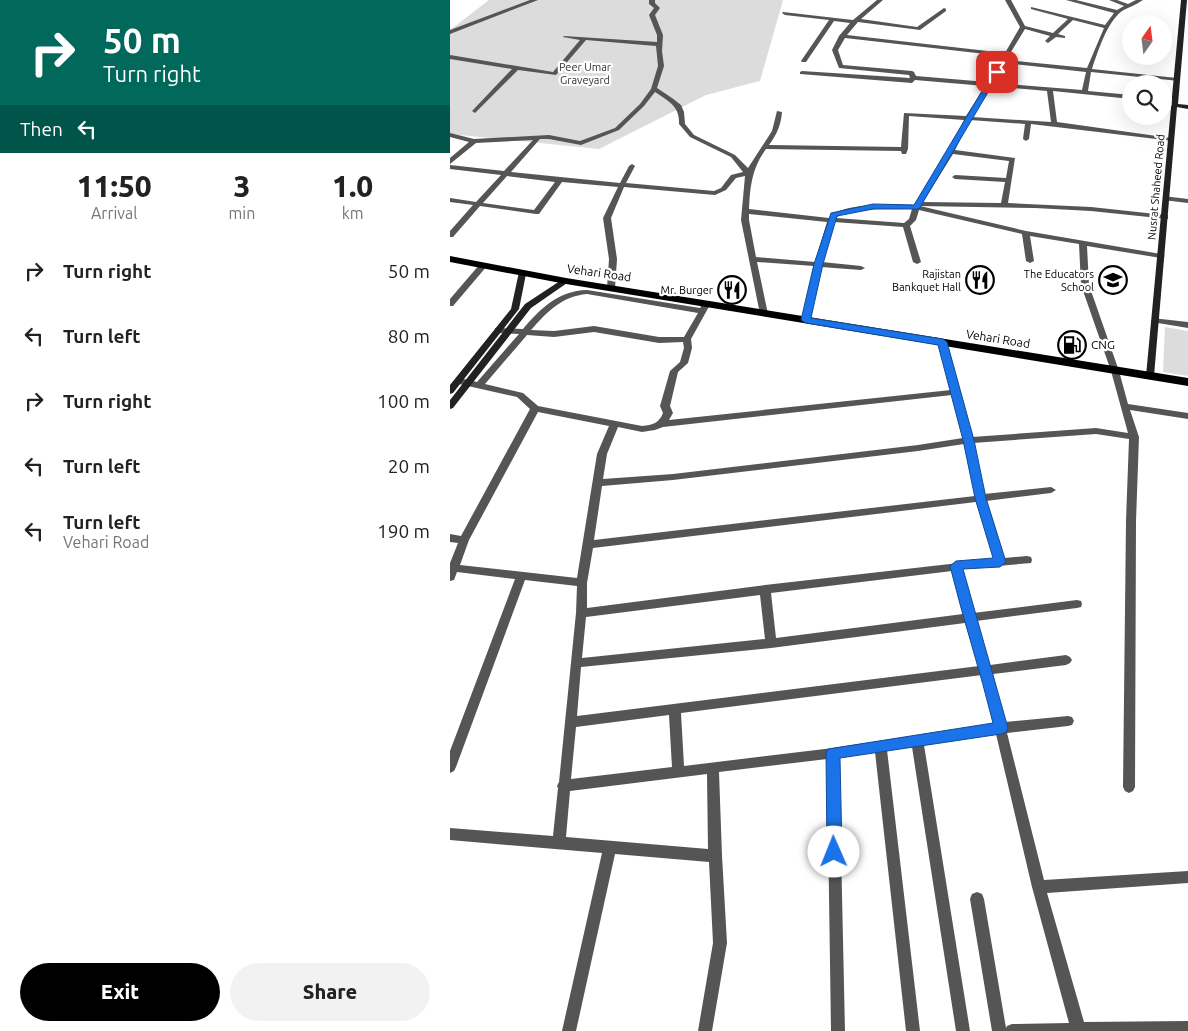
<!DOCTYPE html>
<style>
:root{--surface:#fff;--page:#f2f2f2;--text:#222;--muted:#767676;--accent:#000}
body{margin:0;font-family:Ubuntu,sans-serif;background:var(--page);color:var(--text);height:100vh;display:flex;flex-direction:column;font-size:19px;white-space:nowrap}
*{box-sizing:border-box;margin:0}
p{font-size:16px;color:var(--muted)}
.icon{flex:none;width:28px;height:28px;fill:none;stroke:currentColor;stroke-width:2;stroke-linecap:round;stroke-linejoin:round}
.map{position:relative;flex:1;overflow:hidden}
.side{display:flex;flex-direction:column;background:var(--surface);width:450px}
.side>*{flex:none}
.guide{background:#00695c;color:#fff;overflow:hidden}
.needle{width:32px;rotate:14deg}
.tools{position:absolute;left:672px;top:15px;display:grid;gap:10px}
.tools a{display:grid;place-items:center;width:50px;height:50px;border-radius:50%;background:var(--surface);box-shadow:0 5px 20px #0002;font-size:25px}
.pin{position:absolute;display:grid;place-items:center;width:42px;height:42px;color:#fff;margin:-21px;border-radius:10px;box-shadow:0 2px 8px #0006}
.me{position:absolute;width:55px;margin:-28px;rotate:359deg;stroke-linejoin:round;filter:drop-shadow(0 0 4px #0008)}
.turn{display:flex;align-items:center;gap:18px;height:105px;padding:0 20px;font-size:22px}
.turn .icon{width:65px;height:65px;stroke-width:2.5}
.turn b{display:block;font-size:35px;line-height:42px}
.then{display:flex;align-items:center;height:48px;padding:0 20px;background:#0003;gap:10px;font-size:19px}
.eta{display:flex;justify-content:space-evenly;align-items:center;height:85px;text-align:center}
.eta b{font-size:30px;font-weight:800;line-height:35px}
.button{display:flex;gap:10px;margin-top:auto;padding:10px 20px}
.button a{flex:1;height:58px;border-radius:30px;background:var(--accent);color:#fff;font-size:20px;font-weight:800;line-height:58px;text-align:center}
.button a+a{background:var(--page);color:var(--text)}
ul{padding:0;list-style:none}
li{display:flex;align-items:center;gap:15px;height:65px;padding:0 20px}
li div{flex:1}
li b{display:block;font-size:19px}
li em{font-style:normal}
main{display:flex;flex:1;min-height:0}
.map>svg:first-child{display:block}
</style>
<main>
<section class="side">
<div class="guide">
<div class="turn"><svg class="icon" aria-label="right" viewBox="0 0 24 24"><path d="M7 20v-9h11M14 6l5 5-5 5"/></svg><div><b>50 m</b>Turn right</div></div>
<div class="then">Then<svg class="icon" aria-label="left" viewBox="0 0 24 24"><path d="M17 20v-9H6M10 6l-5 5 5 5"/></svg></div>
</div>
<div class="eta">
<div><b>11:50</b><p>Arrival</p></div>
<div><b>3</b><p>min</p></div>
<div><b>1.0</b><p>km</p></div>
</div>
<ul>
<li><svg class="icon" aria-label="right" viewBox="0 0 24 24"><path d="M7 20v-9h11M14 6l5 5-5 5"/></svg><div><b>Turn right</b></div><em>50 m</em></li>
<li><svg class="icon" aria-label="left" viewBox="0 0 24 24"><path d="M17 20v-9H6M10 6l-5 5 5 5"/></svg><div><b>Turn left</b></div><em>80 m</em></li>
<li><svg class="icon" aria-label="right" viewBox="0 0 24 24"><path d="M7 20v-9h11M14 6l5 5-5 5"/></svg><div><b>Turn right</b></div><em>100 m</em></li>
<li><svg class="icon" aria-label="left" viewBox="0 0 24 24"><path d="M17 20v-9H6M10 6l-5 5 5 5"/></svg><div><b>Turn left</b></div><em>20 m</em></li>
<li><svg class="icon" aria-label="left" viewBox="0 0 24 24"><path d="M17 20v-9H6M10 6l-5 5 5 5"/></svg><div><b>Turn left</b><p>Vehari Road</p></div><em>190 m</em></li>
</ul>
<div class="button"><a>Exit</a><a>Share</a></div>
</section>
<div class="map">
<svg width="738" height="1031" viewBox="0 0 738 1031">
<rect width="100%" height="100%" fill="#fff"/>
<g fill="#dcdcdc">
<path d="M39 0H333L310 81 256 95 149 149 0 134V30Z"/>
<path d="M715 327 738 331V376L713 372Z"/>
</g>
<g fill="none" stroke-linecap="round" stroke-linejoin="round">
<g fill="#555" fill-rule="evenodd">
<path d="M80 0H88L0 34V30Z"/>
<path d="M199 0H205V3L210 8 205 15 213 35 212 51 214 66 207 88 222 98 231 105 234 112 235 124 244 135 285 155 298 168 322 131 327 111 332 112C331 125 327 134 319 145L451 147 454 113 516 116 535 86 465 80 462 83 350 74V72L352 71 460 78 459 75 389 68 382 50 389 36 400 23 384 21 356 62H352L351 61 379 20 335 15 332 13 333 12 403 20 427 0H433L411 19 467 27 494 8 496 9V11L470 30 408 22 397 35 555 53 570 27 555 0H561L575 26 603 33 618 19 581 9V7L655 25 664 13 616 0H626L667 10 674 6 659 0H667L678 4 686 0H693C686 5 679 7 672 11 657 22 648 51 642 69L727 78 730 80 729 81 641 72 638 91 681 95V99L603 91 607 122 721 138 723 139V141L581 124 579 139 576 141 573 139 575 124 520 120 505 150 565 158 558 203 641 207 715 215H718V219L641 211 585 208 470 206 576 231 711 254 715 256 711 258 637 246 639 285 669 371 678 404 738 413V419L680 410 689 437 686 521 685 787 683 791 679 793 675 791 673 787 676 521 679 439 646 434 523 443 534 494 601 487 606 490 601 493 536 501 554 558 577 556 581 557 582 560 581 563 512 569 523 613 627 600 631 601 632 604 631 607 627 608 526 621 540 665 616 655 620 657 622 660 620 663 616 665 543 674 555 722 618 716 622 717 624 721 622 725 618 726 557 733 594 880 738 871V883L597 893 634 1022 738 1021V1031H542L520 899 522 894 527 892 532 894 534 899 556 1028 557 1026 562 1024 619 1023 582 887 546 734 474 745 520 1031H506L462 747 437 750 470 1031H456L425 752 389 757 395 1031H381L377 759 269 772 272 856 277 943 262 1031H248L263 943 259 862 165 854 126 1031H112L152 853 0 840V828L103 836 108 788 107 786 109 782 126 613 127 586 75 580 6 767 4 771 0 773V751L65 579 7 572 4 580 0 581V563L8 543 0 542V534L11 536 80 409 67 397 9 384 5 381 9 378 27 382 69 334 48 333 45 332V328L73 329C91 308 108 291 137 290L250 308 254 301H260L261 303 241 339 242 348 238 363 228 372 220 406 223 413 219 420 501 390 489 342 493 339 497 342 522 437 646 428 678 433 661 371 631 285 629 244 580 236 584 261 580 263 576 261 572 234 469 210 466 220 460 226 471 262 467 264 463 262 453 227 384 222 372 262 411 266 415 268 411 270 371 267 360 320 356 322 352 320 364 266 307 262 318 314 314 316 310 314 291 220 295 176 286 178 276 190 265 195 174 187 161 218 167 259 165 288 161 290 157 288 159 259 153 218 168 187 112 182 89 214H86L30 206 3 237H0V231L23 205 0 202V198L26 202 51 175 0 169V165L54 171 83 140 26 143 0 164V158L19 142 0 137V133L24 139 99 135 130 141 165 128 190 104 201 89 208 66 206 46 136 40 106 75 68 70 25 113 22 111 23 110 62 69 0 59V55L103 72 130 40 113 37 114 36 207 42V35L199 15 204 8 199 4ZM623 20 654 28 637 68 556 60 575 29 600 36 595 41 598 43 606 37 615 38V36L608 34ZM395 38 553 56 537 82 466 76 464 72 462 71 393 65 388 50ZM554 63 636 72 632 90 543 83ZM541 86 597 91 601 122 522 117ZM205 92C218 101 230 106 229 124L240 137 281 157 293 172 281 175 271 188 264 191 176 183 185 166 182 164 179 166 170 183 61 172 90 139H99L131 145 169 130 194 106ZM459 116 514 120 498 152 464 205C446 204 388 203 379 218L299 209C300 186 302 168 316 149L451 151 452 154H456L458 149ZM503 154 559 161 556 178 505 175 502 177 505 179 555 182 551 203 473 202ZM57 176 105 182 84 210 33 203ZM433 208 462 209 459 219 454 223 386 218 391 214ZM299 214 377 222 365 262 306 257 299 220ZM137 294 248 313 234 337H209L144 326 104 331 81 330C97 312 112 296 137 294ZM144 332 209 343 233 342 234 348 230 362 220 371 210 406 213 413C209 423 203 425 192 426L88 406 73 393 35 384 77 335 104 337ZM502 395 513 438 468 445 223 474 153 479 157 454 168 427 192 432 205 430 213 427ZM88 412 159 426 147 454 127 578 10 565 19 540ZM514 444 525 496 144 540 152 486 223 480 468 451ZM526 502 544 559 315 585 137 608V583L143 548ZM502 571 513 614 326 638 321 593ZM310 595 315 639 132 658 136 617ZM515 623 529 666 127 716 131 667 321 648ZM532 675 543 724 383 748 234 766 231 713ZM219 715 222 767 121 779 126 727ZM257 774 258 849 116 837 120 791Z"/>
<path d="M714 99 728 102 725 104 714 103Z"/>
<path d="M713 196 738 199V203L713 200Z"/>
<path d="M30 264H33L37 266 3 306H0V299Z"/>
<path d="M702 318 738 322V328L702 322Z"/>
</g>
<g fill="#222" fill-rule="evenodd">
<path d="M731 0H737L728 104 738 105V109L727 107 704 376 700 379 696 376Z"/>
<path d="M69 272H72L76 274 69 309 3 393 0 394V385L61 309Z"/>
<path d="M113 279H119L120 281 81 308 3 408 0 409V400L75 304Z"/>
</g>
<path fill="#000" fill-rule="evenodd" d="M0 256 116 278 738 378V386L116 284 0 262Z"/>
</g>
<path fill="#1a73e8" stroke="#114b97" d="M544 71 550 72 469 209H423L387 216 373 264 361 318 493 339 497 342 524 440 536 498 556 562 550 567 513 569 558 728 556 732 551 734 390 758 392 852 389 857 384 859 379 857 377 852 376 753 378 749 543 723C530 670 513 619 500 566L506 561 543 558 525 498 513 440 488 345 356 323 351 320 364 264 381 213 423 204 464 205Z"/>
<defs>
<symbol id="restaurant-ring" viewBox="-11 -11 22 22"><circle r="9.5" fill="#fff" stroke="#000" stroke-width="1.5"/><path d="M-5-6h1v4h1v-4h1v4h1v-4h1v5L-1.5 .5V6h-2V.5L-5-1ZM5-6V6H3V1.5H1.5Q1.5-4 5-6Z" fill="#000"/></symbol>
<symbol id="school-ring" viewBox="-11 -11 22 22"><circle r="9.5" fill="#fff" stroke="#000" stroke-width="1.5"/><path d="M0-5L7-2L0 1L-7-2ZM-4 1L0 2.5L4 1V4Q0 6-4 4Z" fill="#000"/></symbol>
<symbol id="fuel-ring" viewBox="-11 -11 22 22"><circle r="9.5" fill="#fff" stroke="#000" stroke-width="1.5"/><path d="M-5.5-6h7V0h2V4h1.3V-2.5L3-4.5l.8-.8L6-3V5H2.5V1h-1V6h-7ZM-4.2-4.7v3.2H.2V-4.7Z" fill="#000"/></symbol>
</defs>
<g fill-rule="evenodd">
<use href="#restaurant-ring" x="514" y="264" width="32" height="32"/>
<use href="#school-ring" x="647" y="264" width="32" height="32"/>
<use href="#restaurant-ring" x="266" y="274" width="32" height="32"/>
<use href="#fuel-ring" x="606" y="329" width="32" height="32"/>
</g>
<g text-anchor="middle" stroke-width="4.5" stroke-linejoin="round" paint-order="stroke">
<g font-size="11" fill="#333" stroke="#fff">
<text x="135" y="71">Peer Umar<tspan x="135" dy="13">Graveyard</tspan></text>
</g>
<g font-size="11" fill="#000" stroke="#fff">
<text transform="translate(706 187) rotate(-85)" y="4">Nusrat Shaheed Road</text>
</g>
<g font-size="11" fill="#000" stroke="#fff" text-anchor="end">
<text x="511" y="278">Rajistan<tspan x="511" dy="13">Bankquet Hall</tspan></text>
<text x="644" y="278">The Educators<tspan x="644" dy="13">School</tspan></text>
<text x="263" y="294">Mr. Burger</text>
</g>
<g font-size="12" fill="#000" stroke="#fff">
<text transform="translate(149 273) rotate(8)" y="4">Vehari Road</text>
<text transform="translate(548 339) rotate(9)" y="4">Vehari Road</text>
</g>
<g font-size="12" fill="#000" stroke="#fff" text-anchor="start">
<text x="641" y="349">CNG</text>
</g>
</g>
</svg>
<div class="tools">
<a><svg class="needle" viewBox="-14 -14 28 28"><path d="M0-13l5 13h-10z" fill="#e53935"/><path d="M0 13l5-13h-10z" fill="#767676"/></svg></a>
<a><svg class="icon" aria-label="search" viewBox="0 0 24 24"><circle cx="10" cy="10" r="6"/><path d="M15 15l6 6"/></svg></a>
</div>
<div class="pin" style="left:547px;top:72px;background:#d93025"><svg class="icon" aria-label="arrive" viewBox="0 0 24 24"><path d="M6 21V4h12l-3 4 3 4H6"/></svg></div>
<svg class="me" style="left:384px;top:852px" viewBox="-20 -20 40 40"><circle r="19" fill="#fff"/><path d="M0-13L10 11 0 6-10 11z" fill="#1a73e8"/></svg>
</div>
</main>
